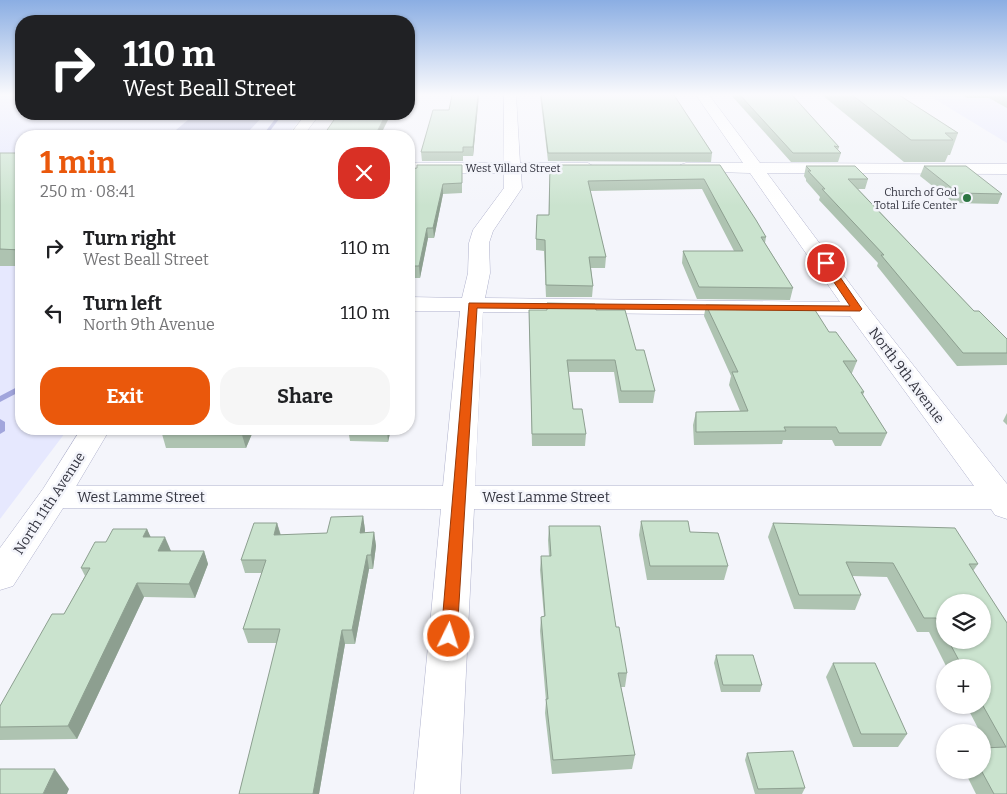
<!DOCTYPE html>
<meta charset="utf-8">
<style>
:root{--surface:#fff;--page:#f6f6f6;--text:#202124;--muted:#757577;--accent:#ea580c}
body{margin:0;font-family:Bitter,serif;background:var(--page);color:var(--text);height:100vh;display:flex;flex-direction:column;font-size:19px;white-space:nowrap}
*{box-sizing:border-box;margin:0}
p{font-size:16px;color:var(--muted)}
.icon{flex:none;width:28px;height:28px;fill:none;stroke:currentColor;stroke-width:2;stroke-linecap:round;stroke-linejoin:round}
.map{position:relative;flex:1;overflow:hidden}
.side{position:absolute;left:15px;top:130px;width:400px;height:305px;display:flex;flex-direction:column;background:var(--surface);border-radius:20px;box-shadow:0 1px 4px #0004}
.side>*{flex:none}
.guide{position:absolute;left:15px;top:15px;width:400px;height:105px;border-radius:20px;box-shadow:0 1px 4px #0004;background:#202124;color:#fff;overflow:hidden}
.controls{position:absolute;left:936px;top:594px;display:grid;gap:10px}
.controls a{display:grid;place-items:center;width:55px;height:55px;border-radius:50%;background:var(--surface);box-shadow:0 1px 4px #0004;font-size:25px}
.pin{position:absolute;display:grid;place-items:center;width:42px;height:42px;color:#fff;margin:-21px;border:2px solid #fff;border-radius:50%;box-shadow:0 1px 5px #0007}
.me{position:absolute;width:55px;margin:-28px;rotate:4deg;stroke-linejoin:round;filter:drop-shadow(0 0 4px #0008)}
.turn{display:flex;align-items:center;gap:18px;height:105px;padding:0 25px;font-size:22px}
.turn .icon{width:65px;height:65px;stroke-width:2.5}
.turn b{display:block;font-size:35px;line-height:42px}
.round{display:grid;place-items:center;flex:none;width:52px;height:52px;border-radius:20px;background:var(--page)}
.summary{display:flex;align-items:center;justify-content:space-between;height:85px;padding:0 25px}
h1{font-size:30px;font-weight:700;line-height:38px;color:var(--accent)}
.button{display:flex;gap:10px;margin-top:auto;padding:10px 25px}
.button a{flex:1;height:58px;border-radius:20px;background:var(--accent);color:#fff;font-size:20px;font-weight:700;line-height:58px;text-align:center}
.button a+a{background:var(--page);color:var(--text)}
ul{padding:0;list-style:none}
li{display:flex;align-items:center;gap:15px;height:65px;padding:0 25px}
li div{flex:1}
li b{display:block;font-size:19px}
li em{font-style:normal}
.map>svg:first-child{display:block}
</style>
<div class="map">
<svg width="1007" height="794" viewBox="0 0 1007 794">
<rect width="100%" height="100%" fill="#f4f5fb"/>
<g fill="#e6e8fe">
<path d="M0 95H21V114H304L287 136H21V429H68L0 519Z"/>
<path d="M928 95H1007V143Z"/>
</g>
<path fill="#bcc0e5" d="M195 114H265L249 131 176 130Z"/>
<g fill="none" stroke-linecap="round" stroke-linejoin="round">
<g fill="#a1a5dc" fill-rule="evenodd">
<path d="M279 114H283L266 136H262Z"/>
<path d="M21 385V391L0 402V396Z"/>
<path d="M0 419 5 422V431L0 434Z"/>
</g>
<defs>
<path id="minor" d="M504 95H516L520 163H588L596 168 588 173H521L522 188 493 231 489 243 490 273 485 298 840 302 750 173 680 171 678 168 680 165 686 163H743L696 95H709L760 163 1007 164V174L767 173 865 304 1007 484V519L995 515 991 509H474L460 794H414L441 509 54 508 43 505 38 497 43 489 54 486H443L460 311H409V297L462 298 468 273 469 243 473 230 504 188V173H409V163H504ZM483 312 850 316 974 486H475Z"/>
<g id="tertiary">
<path d="M306 114H320L303 136H289Z"/>
<path d="M81 429H110L65 505 13 586 0 590V548L43 489Z"/>
</g>
</defs>
<use href="#minor" stroke="#b0b2cd" stroke-width="1"/>
<use href="#tertiary" stroke="#b0b2cd" stroke-width="1"/>
<use href="#minor" fill="#fff" fill-rule="evenodd"/>
<use href="#tertiary" fill="#fff" fill-rule="evenodd"/>
</g>
<g fill="#aec3b1" fill-rule="evenodd">
<path d="M479 95 473 156H463V161H422L421 152 449 110Z"/>
<path d="M540 95H674L712 153 711 162 548 161Z"/>
<path d="M731 95H792L839 147 838 150 841 153 838 162H791Z"/>
<path d="M822 95H899L958 133 950 155H948L945 162H904Z"/>
<path d="M962 95H1007V108L989 98H967Z"/>
<rect x="0" y="153" width="21" height="113"/>
<path d="M462 165V193L443 194 434 238H428L420 278H412L410 289H409V169Z"/>
<path d="M550 165H720L766 237 765 243 793 288 790 300 697 299 682 263 683 251H734L702 189 590 191 606 257 605 268H591L593 286 592 297H546L544 251 536 250V239L549 215Z"/>
<path d="M806 166 868 179 865 189H858L974 311 1007 339V365L957 366 877 266 878 263 819 200 820 197 806 181V179L804 176Z"/>
<path d="M924 166 1002 194 998 204 954 203 920 176Z"/>
<path d="M547 303 596 310 636 350 655 391 653 403H619L614 372H568L573 409 586 434 585 446H532L529 310H547Z"/>
<path d="M706 305 807 310 829 332 857 361 852 373H851L864 392 863 395 887 433 881 446H835L832 440H783L782 444 694 445 693 425 696 412 740 411 729 385 731 376 704 316Z"/>
<path d="M1007 413V425L1003 421Z"/>
<path d="M165 429H254L246 448H166L162 434Z"/>
<path d="M348 429H391L388 442 350 441Z"/>
<path d="M363 516 365 530V533L374 532 376 546 373 569H369L355 644H345L319 794H239L277 643H248L243 629 262 573H245L241 560 277 523 281 535 327 533Z"/>
<path d="M641 521 690 532 728 566 724 580H647L639 535Z"/>
<path d="M773 523 978 564 973 571 1007 623V794H976L964 770H982L988 748 982 737V732H980L966 705H982V668H947L929 632H917L887 577 852 576 861 595 855 610 794 609 768 537ZM945 602 982 640H945Z"/>
<path d="M549 526 616 627 627 673 625 687H621L635 755 632 769 552 774 545 713 546 701 540 631 541 617 544 616 540 570 541 556H549L548 540Z"/>
<path d="M147 529 150 537 171 551H204L208 564 195 598 144 597 77 739 0 740V706L64 614 85 576 81 568 106 542Z"/>
<path d="M716 655 762 685 760 692H721L714 663Z"/>
<path d="M833 663 907 734 898 747H853L826 677Z"/>
<path d="M747 753 805 788 802 794H755L745 760Z"/>
</g>
<g fill="#8d9f90">
<path d="M478 95H479L473 156V147Z"/>
<path d="M386 114H391L380 136H375Z"/>
<path d="M443 184V194L434 238 433 228Z"/>
<path d="M427 228 428 238 420 278 419 266Z"/>
<path d="M411 266 412 278 410 289 409 277Z"/>
<path d="M413 337 414 348 409 368V354Z"/>
<path d="M245 429H254L246 448 242 435Z"/>
<path d="M387 429H391L388 442 387 430Z"/>
<path d="M363 516 365 530 363 547 360 533Z"/>
<path d="M277 523 281 537 274 535Z"/>
<path d="M147 529 153 542 143 537Z"/>
<path d="M374 532 376 546 373 569 371 555Z"/>
<path d="M165 537 171 551H158Z"/>
<path d="M204 551 208 564 195 598 189 584Z"/>
<path d="M367 555 369 569 355 644 352 630Z"/>
<path d="M137 583 144 597 77 739 68 726Z"/>
<path d="M342 630 345 644 319 794H313Z"/>
<path d="M55 769 69 789 67 794H43Z"/>
</g>
<g fill="#cae3ce" stroke="#8d9f90">
<path d="M452 95H478L473 147H463V152H421L433 110H449Z"/>
<path d="M541 95H674L712 153H548Z"/>
<path d="M740 95H792L839 147 834 146 841 153H793Z"/>
<path d="M852 95H899L958 133H945L953 140H911Z"/>
<path d="M338 114H386L375 136H323Z"/>
<path d="M0 153H21V250L0 249Z"/>
<path d="M417 165H462V183L443 184 433 228H427L419 266H411L409 277V169L417 168Z"/>
<path d="M550 165H720L756 220 766 237H761L793 288 699 287 683 251H743L704 179 588 181 606 257H589L593 286 546 285 545 240 536 239 537 215H549Z"/>
<path d="M806 166H855L868 179H848L974 311H979L1007 339V353H963L881 255H884L822 189H825L808 171H811Z"/>
<path d="M924 166H966L1002 194 958 193Z"/>
<path d="M547 303 595 304 596 310H625L636 350H644L655 391H621L615 360H567L573 409H582L586 434H532L529 310H547Z"/>
<path d="M706 305 804 306 807 310H815L829 332H836L857 361H843L864 392H861L887 433H839L836 427H784L786 431 696 432V412L748 411 732 372H738Z"/>
<path d="M409 337H413L409 354Z"/>
<path d="M165 429H245L242 435 162 434Z"/>
<rect x="348" y="429" width="39" height="1"/>
<path d="M363 516 360 533 374 532 371 555H367L352 630H342L313 794H239L280 629H243L266 560H241L254 523H277L274 535 327 533 331 517Z"/>
<path d="M641 521H688L690 532 718 533 728 566H650Z"/>
<path d="M773 523 955 528 978 564H969L1007 623V794H994L981 770H982V748L1006 747 982 704V668H963L948 640H982V602H945V634L936 618H924L893 563 846 562 861 595H799Z"/>
<path d="M549 526H600L616 627H619L627 673H618L635 755 553 760 546 699H548L541 617 545 616 541 556H551Z"/>
<path d="M113 529H147L143 537H165L158 551H204L189 584 137 583 68 726 0 727V706L52 614H64L90 568H81L95 542H106Z"/>
<path d="M716 655H753L762 685H723Z"/>
<path d="M833 663H875L907 734H861Z"/>
<path d="M793 751 805 788 758 789 747 753Z"/>
<path d="M0 769H55L43 794H0Z"/>
</g>
<linearGradient id="sky" x2="0" y2="1"><stop stop-color="#8baee3"/><stop offset="0.46" stop-color="#fafafd"/><stop offset="1" stop-color="#fafafd" stop-opacity="0"/></linearGradient>
<rect width="1007" height="206" fill="url(#sky)"/>
<path fill="#ea580c" stroke="#983908" d="M823 261H829L862 309 860 311 477 308 457 636 455 641 449 643 444 641 441 636 469 303 850 306 821 263Z"/>
<circle fill="#2d7643" stroke="#f4f5fb" stroke-width="2" cx="967" cy="198" r="5"/>
<g text-anchor="middle" stroke-width="5" stroke-linejoin="round" paint-order="stroke">
<g font-size="11" fill="#343540" stroke="#f4f5fb">
<text x="513" y="172">West Villard Street</text>
</g>
<g font-size="11" fill="#343540" stroke="#f4f5fb" text-anchor="end">
<text x="957" y="196">Church of God<tspan x="957" dy="13">Total Life Center</tspan></text>
</g>
<g font-size="14" fill="#343540" stroke="#f4f5fb">
<text transform="translate(907 375) rotate(53)" y="5">North 9th Avenue</text>
<text x="141" y="502">West Lamme Street</text>
<text x="546" y="502">West Lamme Street</text>
<text transform="translate(49 503) rotate(-57)" y="5">North 11th Avenue</text>
</g>
</g>
</svg>
<div class="controls">
<a><svg class="icon" aria-label="layers" viewBox="0 0 24 24"><path d="M12 4l9 5-9 5-9-5zM3 14l9 5 9-5"/></svg></a>
<a>+</a>
<a>−</a>
</div>
<div class="pin" style="left:826px;top:263px;background:#d93025"><svg class="icon" aria-label="arrive" viewBox="0 0 24 24"><path d="M6 21V4h12l-3 4 3 4H6"/></svg></div>
<svg class="me" style="left:449px;top:636px" viewBox="-20 -20 40 40"><circle r="17" fill="#ea580c" stroke="#fff" stroke-width="3"/><path d="M0-11L8 9 0 5-8 9z" fill="#fff"/></svg>
<div class="guide">
<div class="turn"><svg class="icon" aria-label="right" viewBox="0 0 24 24"><path d="M7 20v-9h11M14 6l5 5-5 5"/></svg><div><b>110 m</b>West Beall Street</div></div>
</div>
<section class="side">
<div class="summary"><div><h1>1 min</h1><p>250 m · 08:41</p></div><a class="round" style="background:#d93025;color:#fff"><svg class="icon" aria-label="close" viewBox="0 0 24 24"><path d="M6 6l12 12M18 6L6 18"/></svg></a></div>
<ul>
<li><svg class="icon" aria-label="right" viewBox="0 0 24 24"><path d="M7 20v-9h11M14 6l5 5-5 5"/></svg><div><b>Turn right</b><p>West Beall Street</p></div><em>110 m</em></li>
<li><svg class="icon" aria-label="left" viewBox="0 0 24 24"><path d="M17 20v-9H6M10 6l-5 5 5 5"/></svg><div><b>Turn left</b><p>North 9th Avenue</p></div><em>110 m</em></li>
</ul>
<div class="button"><a>Exit</a><a>Share</a></div>
</section>
</div>
